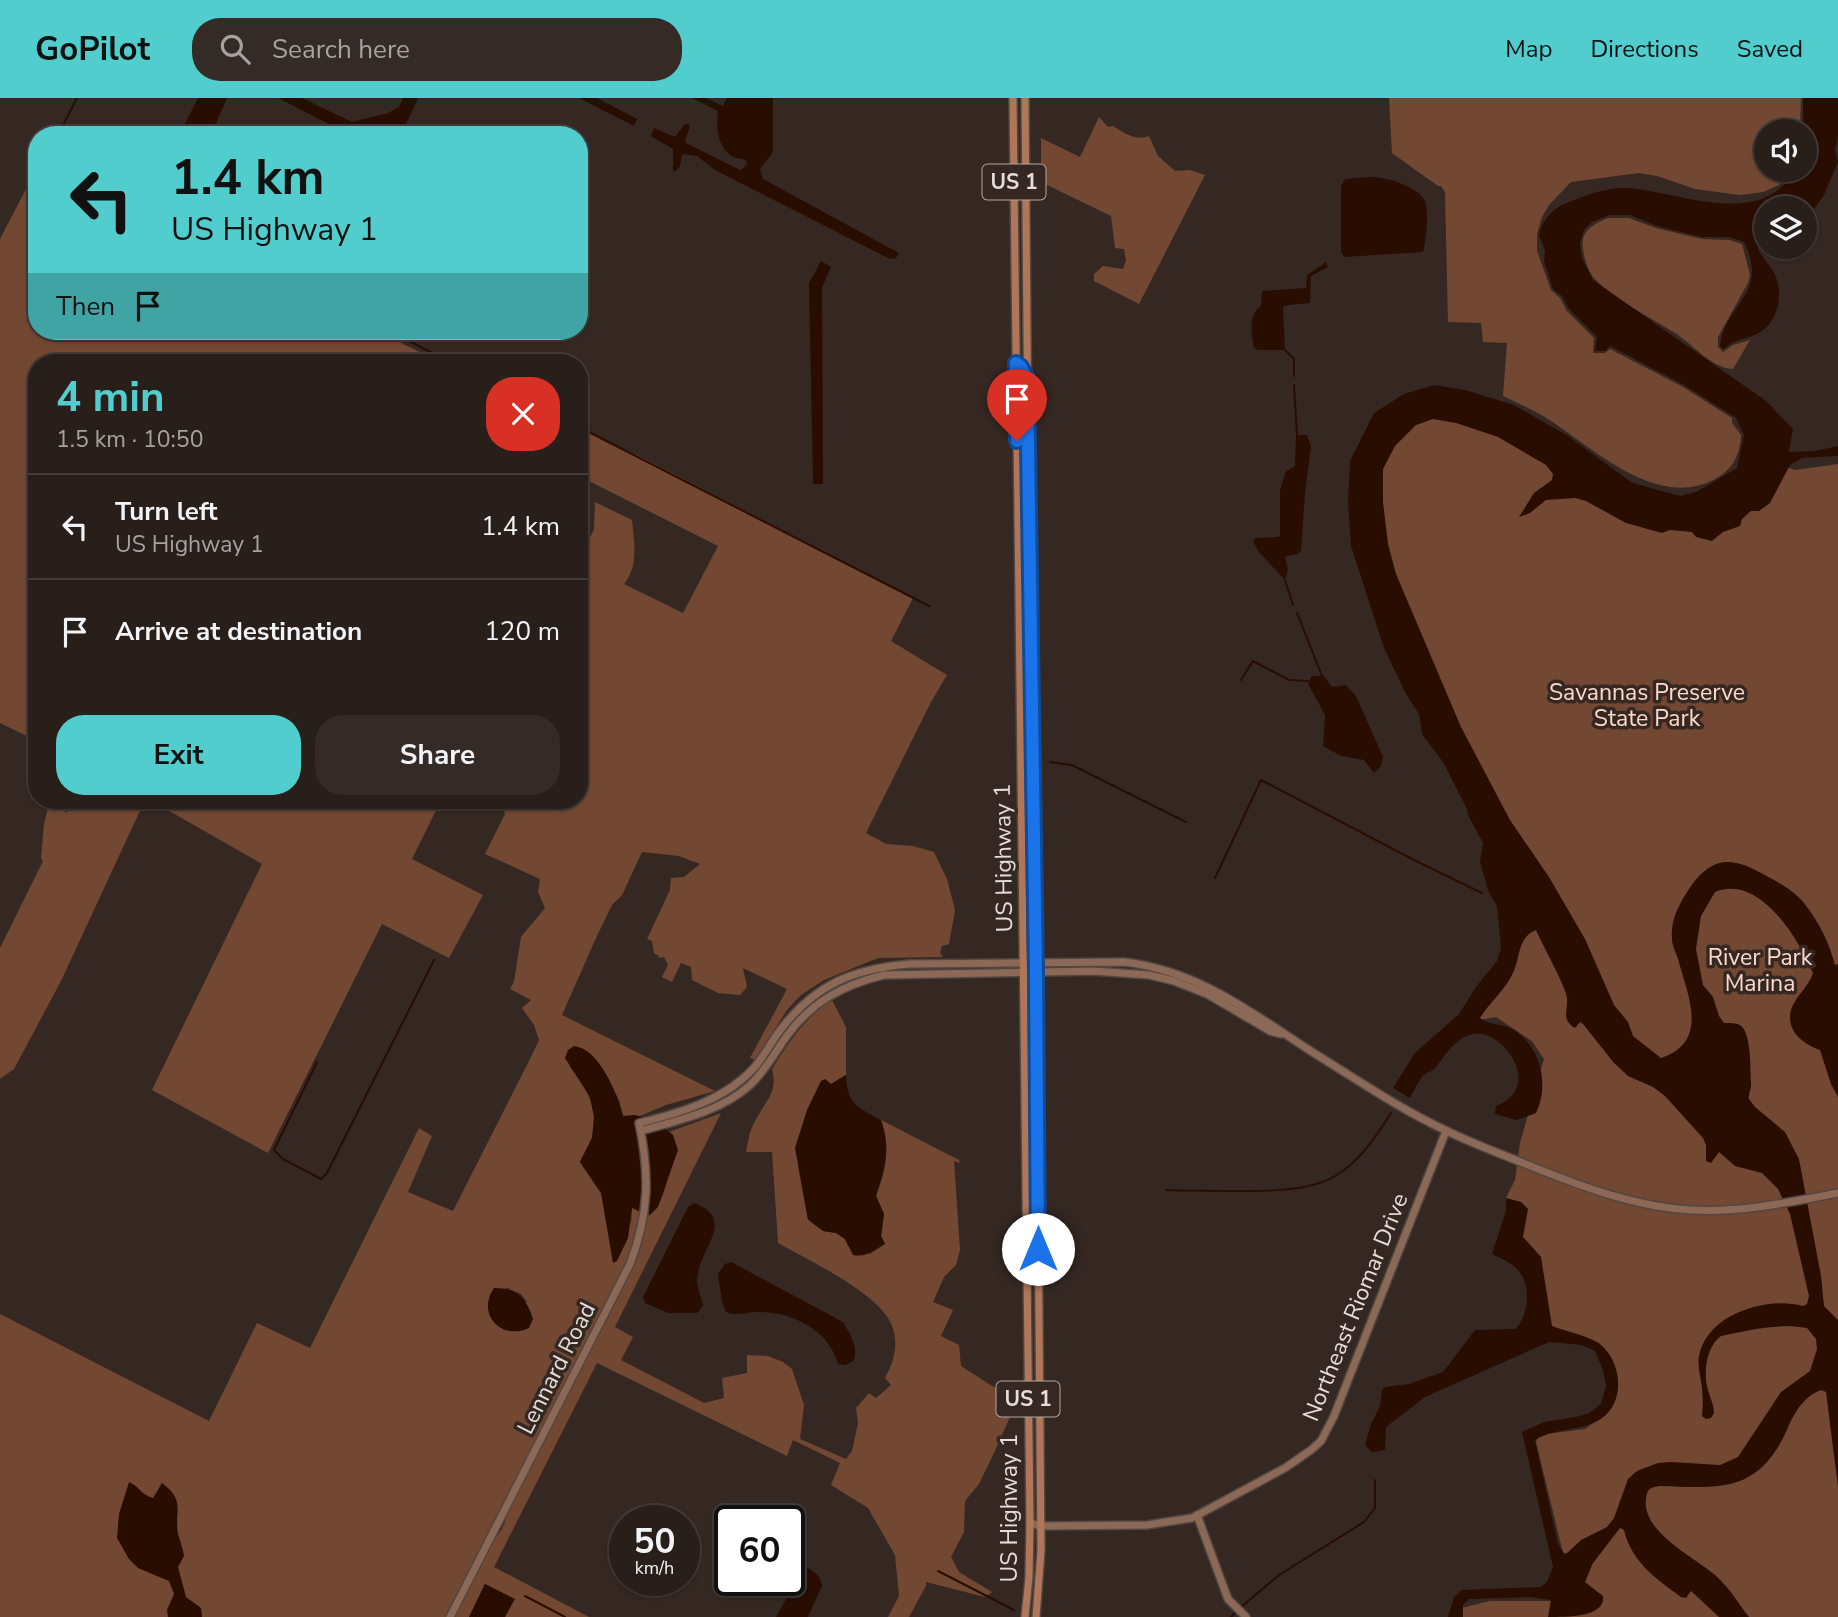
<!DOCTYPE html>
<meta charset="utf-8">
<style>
:root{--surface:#281e1a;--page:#342b27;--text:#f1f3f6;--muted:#a5a2a2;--line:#443c39;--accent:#52cdce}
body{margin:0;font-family:"Nunito Sans",sans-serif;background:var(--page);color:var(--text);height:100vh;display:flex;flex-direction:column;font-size:26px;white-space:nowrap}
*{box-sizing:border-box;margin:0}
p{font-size:23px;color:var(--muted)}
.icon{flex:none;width:38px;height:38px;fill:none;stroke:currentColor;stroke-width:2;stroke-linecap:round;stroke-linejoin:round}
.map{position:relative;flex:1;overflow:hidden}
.panel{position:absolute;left:28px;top:256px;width:560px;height:455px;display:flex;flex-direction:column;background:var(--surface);border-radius:28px;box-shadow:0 2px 5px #0004,0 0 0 2px var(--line)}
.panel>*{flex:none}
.guide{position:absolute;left:28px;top:28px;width:560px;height:214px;border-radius:28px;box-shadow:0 2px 5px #0004,0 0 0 2px var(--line);background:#52cdce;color:#111;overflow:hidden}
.tools{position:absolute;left:1754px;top:21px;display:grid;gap:14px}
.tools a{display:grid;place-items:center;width:63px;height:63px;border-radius:50%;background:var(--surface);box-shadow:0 2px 5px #0004,0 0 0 2px var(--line);font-size:35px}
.speed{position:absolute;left:609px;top:1407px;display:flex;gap:14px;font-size:35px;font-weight:700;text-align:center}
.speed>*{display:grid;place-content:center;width:91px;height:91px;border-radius:50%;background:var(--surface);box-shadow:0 2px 5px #0004,0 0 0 2px var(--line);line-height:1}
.speed small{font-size:18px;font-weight:400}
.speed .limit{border:4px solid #111;border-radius:10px;background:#fff;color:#111}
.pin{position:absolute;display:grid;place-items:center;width:60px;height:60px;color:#fff;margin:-72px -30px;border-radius:50% 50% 50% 0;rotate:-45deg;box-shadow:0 0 7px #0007}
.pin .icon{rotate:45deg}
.me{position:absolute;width:77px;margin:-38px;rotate:0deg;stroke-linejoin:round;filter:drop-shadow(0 0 5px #0008)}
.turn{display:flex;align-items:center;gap:24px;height:147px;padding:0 28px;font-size:32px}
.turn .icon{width:91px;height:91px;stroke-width:2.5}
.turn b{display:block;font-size:49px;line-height:60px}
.then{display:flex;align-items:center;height:66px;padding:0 28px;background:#0003;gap:14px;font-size:26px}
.round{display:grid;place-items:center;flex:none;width:74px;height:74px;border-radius:28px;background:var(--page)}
.head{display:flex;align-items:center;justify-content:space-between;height:119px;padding:0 28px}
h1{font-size:42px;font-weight:700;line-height:52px;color:var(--accent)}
.action{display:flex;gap:14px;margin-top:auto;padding:14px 28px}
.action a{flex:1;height:80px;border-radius:28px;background:var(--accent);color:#111;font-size:28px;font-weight:700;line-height:80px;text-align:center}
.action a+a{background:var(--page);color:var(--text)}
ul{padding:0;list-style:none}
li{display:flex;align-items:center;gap:21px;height:105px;padding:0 28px;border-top:2px solid var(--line)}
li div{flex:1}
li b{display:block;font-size:26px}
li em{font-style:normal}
header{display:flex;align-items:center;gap:42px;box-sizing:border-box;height:98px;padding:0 35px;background:var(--accent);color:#111}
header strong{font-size:33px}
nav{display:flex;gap:38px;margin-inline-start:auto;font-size:24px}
.search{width:490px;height:63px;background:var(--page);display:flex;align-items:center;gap:18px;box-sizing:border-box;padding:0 24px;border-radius:28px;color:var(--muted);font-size:26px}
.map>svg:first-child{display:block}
</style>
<header>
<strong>GoPilot</strong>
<div class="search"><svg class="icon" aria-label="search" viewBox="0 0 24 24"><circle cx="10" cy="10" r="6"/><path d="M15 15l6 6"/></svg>Search here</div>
<nav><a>Map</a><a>Directions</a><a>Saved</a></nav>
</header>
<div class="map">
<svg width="1838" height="1519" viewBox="0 0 1838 1519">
<rect width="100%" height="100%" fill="#352823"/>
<g fill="#734833" fill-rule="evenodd">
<path d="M1389 0H1801L1800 33H1766V72H1791L1779 87 1763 94 1740 97 1695 91 1657 78 1639 75 1571 84 1549 107 1542 119 1537 136V153L1551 192 1560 200 1567 213 1594 240 1593 255H1605L1610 251 1683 289 1732 320V325L1741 337C1740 357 1733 371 1715 381 1658 412 1595 352 1551 323 1536 313 1519 306 1503 298L1507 245 1483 244 1481 225 1448 224 1445 94 1441 88H1438L1392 55Z"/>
<path d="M1099 19 1108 29 1113 28C1124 35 1135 43 1149 38L1158 58 1175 73 1190 72 1205 77 1139 206 1094 183V176L1103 168 1123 171 1126 162 1124 151 1115 150 1111 118 1041 84V40L1080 59Z"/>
<path d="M37 70V233H377L440 264H37V643L0 625V141Z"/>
<path d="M1608 120H1629L1656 130 1702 141 1729 142 1742 146 1750 177 1748 185 1718 239V249L1723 254 1733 247 1750 242 1733 271C1711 270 1694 247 1675 235 1650 219 1614 202 1594 180 1588 173 1584 160 1583 150 1580 133 1594 126 1608 120Z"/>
<path d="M1439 309 1691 423 1775 365 1795 372 1838 366V1519H1458L1457 1511 1490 1503H1566L1574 1456 1563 1455 1536 1344 1539 1337 1585 1331 1606 1316 1613 1268 1599 1245 1550 1229 1521 1143 1525 1109 1506 1100 1515 1082 1520 1045 1544 961 1532 943 1496 919 1473 923 1514 842 1534 825 1399 521 1368 378 1383 340Z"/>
<path d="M579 330 639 358 913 500 891 543 947 577 931 604 866 735 886 746 913 748 934 754 947 781 955 812 949 846 942 848 940 855 943 859 878 860 824 882 801 897 787 912 755 962 750 960 787 891 743 870 747 889 740 897 718 895 692 882 691 869 681 865 672 884 662 879 668 867 664 859 658 860 659 858 654 855 652 843 647 841 670 792 671 780 684 779 700 766 679 758 642 754 622 797 612 807 596 840 562 917 715 993 666 1007 640 1018H623L619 1002 604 974 569 968C587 988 599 1012 592 1039 590 1048 583 1055 580 1064L601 1095 605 1108 631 1125 632 1109 643 1115 628 1165 448 1519H0V1216L209 1323 257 1225 310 1250 419 1030 432 1038 408 1094 453 1113 531 959 539 942 534 927 522 910 531 902 510 891 514 884 521 839 545 810 538 794 540 781 485 756 505 716 500 702H579V449L585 451 594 431 595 404 632 422C634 445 639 468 624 486L683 515 718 448 579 378ZM507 1190 521 1196 527 1204 489 1205 490 1196Z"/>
<path d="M50 702H58L66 715 73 702H145L61 883 14 971 0 981V850L43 763 41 760 44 726Z"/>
<path d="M150 702H441L412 761 483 797 449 860 382 826 268 1055 152 992 262 766Z"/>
<path d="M832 902 846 929V977L831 986 798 1068 808 1122 823 1133 836 1135 845 1141 848 1148 870 1156 885 1146 881 1138 884 1116 876 1098C886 1071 891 1050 881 1022L959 1062 960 1065 954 1063 960 1152 956 1167 944 1179 933 1204 953 1212 941 1238 959 1247 961 1268 1011 1300 1010 1319 993 1357 979 1386 965 1403 964 1434 951 1459 959 1474 992 1494 985 1499 926 1484V1488L909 1519H888L899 1498 895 1457 868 1410 831 1387 840 1365 793 1342 787 1358 597 1265 494 1469 589 1519H505L514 1501 485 1486 469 1519H453L489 1449 502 1431 506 1421 505 1417 632 1167 641 1143 647 1117C669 1108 670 1059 673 1037L669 1034 721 1015 615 1229 633 1239 621 1262 704 1305 724 1300 722 1280 747 1275V1257L768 1258 783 1264 792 1271 804 1307 800 1341 846 1361 852 1353 858 1325 856 1310 869 1295 876 1300 891 1287 885 1280C894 1264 899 1246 892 1228 881 1196 808 1162 778 1145L772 1054H746C748 1045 749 1035 753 1027 763 1005 779 996 772 971 788 945 806 918 832 902Z"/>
</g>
<g fill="#290d01">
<path d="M198 0H227L211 37H179Z"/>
<path d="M278 0H302L352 24 388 15 399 9 403 0H418L401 37H350Z"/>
<path d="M579 0H597L637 21 634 28Z"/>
<path d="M692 0H706L723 8 727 0H773V54L760 71 763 81 899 155 896 160 890 161 715 72 697 58 682 56 680 68 676 73H673V51L651 38 654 30 675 39 685 26H688L690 28 685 42 686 45 740 72 747 67 746 62C741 60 734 61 730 57 717 47 716 28 718 13Z"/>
<path d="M1803 0H1838V39L1835 52 1838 64 1823 99 1804 124V110H1766V144L1760 146 1758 150C1761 160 1769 165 1773 173 1785 193 1779 225 1757 236 1749 240 1738 241 1732 245 1728 247 1726 250 1723 251L1720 248C1724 206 1770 197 1744 144L1729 139H1702L1657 128 1630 117H1609L1592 124 1584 132 1580 145 1582 160 1593 182 1766 303 1793 331 1789 354 1815 353 1838 348V358L1802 360 1790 367 1770 405 1759 413H1751L1742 421 1740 428 1723 434 1712 443 1696 439 1692 434 1670 432 1662 435 1626 425 1586 403 1575 400 1546 402 1530 415 1519 419 1534 395 1552 382 1553 376 1546 367 1498 339 1456 325 1433 321 1416 327 1395 348 1383 371V404L1388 446 1396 476 1461 629 1510 722 1549 779 1585 841 1614 907 1628 924 1633 938 1661 960C1710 944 1688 898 1678 861 1676 854 1672 848 1672 841 1670 823 1679 806 1689 791 1714 754 1736 760 1770 780 1782 786 1796 795 1804 805 1819 824 1829 844 1835 867L1838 866V999L1831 986 1820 952C1802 946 1784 931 1792 909 1797 897 1809 888 1813 875 1799 841 1759 775 1715 794L1701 818 1696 851 1703 887 1713 899 1719 918 1724 925C1729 925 1736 925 1740 927 1752 935 1750 972 1751 985 1752 992 1748 994 1749 1001L1755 1009 1785 1034 1799 1061 1821 1178 1824 1208 1838 1222V1389L1826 1294 1821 1292C1803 1299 1794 1315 1787 1332 1758 1395 1721 1390 1660 1388 1652 1389 1647 1390 1646 1400 1641 1434 1693 1458 1715 1477 1729 1489 1738 1505 1749 1519H1719L1691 1493 1686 1500 1681 1499C1656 1481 1631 1463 1624 1432L1620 1430 1593 1465 1585 1484 1603 1498C1606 1519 1568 1519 1548 1519L1551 1502 1530 1499 1469 1501 1463 1507V1519H1448L1454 1499 1462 1492 1541 1489 1547 1484 1553 1469 1522 1334 1544 1324 1576 1319 1589 1315 1601 1306 1606 1288 1603 1272 1595 1253 1582 1247 1549 1244 1425 1299 1386 1329 1385 1352 1372 1354 1365 1347 1371 1326 1380 1308 1382 1292 1385 1289 1409 1286 1443 1274 1475 1232 1516 1231C1529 1216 1532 1185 1516 1170 1510 1164 1500 1160 1492 1156L1506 1113V1100L1521 1104 1528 1111 1523 1139 1541 1159 1552 1228C1565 1233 1581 1236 1593 1242 1621 1255 1628 1302 1602 1320 1582 1334 1556 1329 1535 1342L1558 1446 1565 1457 1581 1442 1607 1429 1614 1420 1628 1381 1637 1373 1658 1365 1671 1364 1720 1367 1738 1359 1781 1294 1810 1273 1817 1251 1816 1241 1807 1230C1778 1225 1750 1232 1721 1238 1706 1249 1703 1275 1708 1292 1710 1300 1714 1306 1714 1315L1711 1320 1706 1321 1702 1318C1703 1309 1703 1300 1702 1290 1701 1280 1697 1268 1699 1258 1707 1216 1767 1198 1803 1208L1807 1206 1809 1198 1790 1116 1778 1091 1762 1075 1735 1068 1719 1054 1711 1065 1706 1063V1047L1703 1040 1665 998 1653 989 1628 978 1614 965 1583 926 1580 924 1575 930C1561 922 1568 912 1567 900 1567 891 1541 844 1536 832 1517 840 1521 858 1513 875 1505 892 1490 904 1480 920 1486 925 1496 926 1505 928 1539 940 1551 985 1536 1015L1517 1022 1495 1016 1496 1008C1546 988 1501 929 1473 936 1456 940 1447 954 1437 968 1434 973 1429 973 1424 977 1418 982 1414 993 1410 1000L1393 990 1415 955 1459 916 1476 889 1497 863 1501 850 1497 808 1489 795 1480 764 1483 745 1468 717 1467 711 1443 664 1422 636 1419 616 1406 596 1384 550 1351 448 1348 403 1350 363 1374 315 1404 296 1434 287 1465 292 1514 307 1568 338 1631 384 1650 390 1681 398 1698 393 1737 370 1744 337 1736 320 1684 287 1610 248 1605 253H1595L1597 239 1569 211 1562 198 1553 191 1544 163 1545 153 1539 137C1543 119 1555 109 1571 103 1590 96 1607 89 1629 90 1679 94 1763 132 1794 72H1804Z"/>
<path d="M1369 79C1384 78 1418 88 1425 103 1429 113 1426 144 1423 154L1344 159 1341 154V88L1345 81Z"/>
<path d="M821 163 831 169 822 190 823 386H813L809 185Z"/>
<path d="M1326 164 1328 169 1311 178 1310 205 1288 207 1283 209 1285 252H1258L1254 250C1251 235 1248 217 1261 208L1262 193 1306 190 1307 177Z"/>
<path d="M1296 337H1307L1311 348 1305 395 1301 453 1297 456 1285 459 1288 472 1285 482 1258 453 1253 443 1256 440 1278 439 1280 437V392L1286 373 1295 368Z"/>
<path d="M1312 578H1324L1332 589 1346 587 1356 598 1383 659 1381 668 1374 675 1364 662 1341 658 1323 648 1325 617 1308 586Z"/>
<path d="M574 948C599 950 618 997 623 1018L634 1017 648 1020 641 1022 644 1060 643 1115 632 1110 628 1140 617 1163 613 1165 601 1095 580 1064 592 1040 594 1019 590 999 565 960 568 952Z"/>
<path d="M846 977C847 1006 857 1009 881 1022 891 1050 885 1071 876 1098L884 1116 881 1138 885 1146C874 1151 867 1160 853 1157L845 1141 836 1135 823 1133 808 1121 795 1050 807 1012 821 983 825 981 831 986Z"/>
<path d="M663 1029 673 1037 678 1052 658 1109 649 1118 648 1059 644 1035Z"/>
<path d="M694 1105C736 1121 702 1148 698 1176 695 1188 701 1196 703 1208L697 1215H668L645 1205 643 1199 688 1109Z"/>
<path d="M731 1164 843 1224C850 1237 858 1246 854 1262L846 1267 838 1266C829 1232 792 1214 759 1214 747 1214 737 1219 726 1214L722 1204 718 1176 725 1166Z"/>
<path d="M494 1190C517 1190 526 1199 533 1221L529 1230C501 1243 476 1216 494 1190Z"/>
<path d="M129 1384C139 1388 141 1397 153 1400L162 1385C186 1403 174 1412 178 1436 180 1443 183 1450 184 1458L178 1469 186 1499 201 1510 202 1519H168L167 1512 174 1496 169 1483 138 1470 129 1461 117 1440 119 1416Z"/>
<path d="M804 1469C813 1472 822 1478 822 1488L808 1519H776Z"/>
<path d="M485 1486 515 1501 505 1519H469Z"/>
</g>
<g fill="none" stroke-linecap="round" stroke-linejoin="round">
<g stroke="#290d01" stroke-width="2">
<path d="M58 37 77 0"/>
<path d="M390 233 450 264"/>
<path d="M1285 252 1294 261V278"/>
<path d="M1294 287 1297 337"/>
<path d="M579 329 929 508"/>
<path d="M1285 482 1293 507"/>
<path d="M1297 515 1322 578"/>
<path d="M1241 582 1253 563 1289 582 1308 583"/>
<path d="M1050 664 1072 667 1186 724"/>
<path d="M1215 780 1261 682 1416 763 1482 795"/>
<path d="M317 964 274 1052 283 1061 321 1081 327 1075 434 862"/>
<path d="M1166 1092C1196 1093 1225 1093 1254 1093 1329 1092 1350 1080 1391 1015"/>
<path d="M938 1473 1014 1512"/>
<path d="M525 1498 565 1519"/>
<path d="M1240 1510 1279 1477 1364 1424 1375 1410V1382"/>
<path d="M1231 1519 1235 1515"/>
</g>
<defs>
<g id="secondary">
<path d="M641 1033C679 1022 720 1014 750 987 765 973 774 956 786 939 811 904 843 887 884 877L1093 873 1149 877 1174 883 1207 896 1270 933 1281 936"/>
<path d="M1197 1417 1228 1501 1246 1519"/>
<path d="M1030 1425 1041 1428 1147 1427 1192 1420 1285 1370 1311 1352 1321 1343 1334 1318 1446 1033"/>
<path d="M450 1519 630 1166C649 1116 650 1077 639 1025 680 1015 724 1002 753 971 764 959 771 944 781 931 816 886 853 871 909 866L1124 864C1201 873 1254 917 1317 957 1359 983 1400 1011 1445 1032 1473 1046 1504 1057 1533 1069 1583 1089 1636 1109 1691 1112 1739 1115 1791 1104 1838 1095"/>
</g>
<g id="primary">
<path d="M1013 0 1030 1425 1029 1479 1025 1519"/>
<path d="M1025 0 1029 461 1036 874 1041 1453 1036 1519"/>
</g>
</defs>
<use href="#secondary" stroke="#514641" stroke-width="10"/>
<use href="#primary" stroke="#514641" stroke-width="10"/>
<use href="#secondary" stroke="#8c6857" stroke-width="7"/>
<use href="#primary" stroke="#b0765a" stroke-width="7"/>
</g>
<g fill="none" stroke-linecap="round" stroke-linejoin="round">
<defs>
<path id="route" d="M1017 343 1016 265 1021 269 1027 280 1036 874 1038 1151"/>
</defs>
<use href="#route" stroke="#114b97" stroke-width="18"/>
<use href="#route" stroke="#1a73e8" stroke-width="12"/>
</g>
<g text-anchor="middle" stroke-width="7" stroke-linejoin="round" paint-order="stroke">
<g fill="#352823" stroke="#b1a7a2" stroke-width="2">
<rect x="982.5" y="66.5" width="63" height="35" rx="5"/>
<rect x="996.5" y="1283.5" width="63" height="35" rx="5"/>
</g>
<g font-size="21" font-weight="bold" fill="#e6ddd9">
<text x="1014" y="91">US 1</text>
<text x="1028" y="1308">US 1</text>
</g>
<g font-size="23" fill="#fed9c9" stroke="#352823">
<text x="1647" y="602">Savannas Preserve<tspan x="1647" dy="26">State Park</tspan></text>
<text x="1760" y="867">River Park<tspan x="1760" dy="26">Marina</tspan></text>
</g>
<g font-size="23" fill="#e6ddd9" stroke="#352823">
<text transform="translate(1003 760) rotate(-91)" y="8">US Highway 1</text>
<text transform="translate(1355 1209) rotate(-68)" y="8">Northeast Riomar Drive</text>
<text transform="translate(556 1270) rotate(-63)" y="8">Lennard Road</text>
<text transform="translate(1009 1410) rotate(-90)" y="8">US Highway 1</text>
</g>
</g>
</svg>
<div class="tools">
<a><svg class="icon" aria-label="sound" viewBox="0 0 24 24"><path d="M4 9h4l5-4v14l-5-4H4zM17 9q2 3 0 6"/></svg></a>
<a><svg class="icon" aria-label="layers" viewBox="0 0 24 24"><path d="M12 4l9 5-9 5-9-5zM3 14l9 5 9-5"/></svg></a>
</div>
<div class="speed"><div>50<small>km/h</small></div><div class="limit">60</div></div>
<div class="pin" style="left:1017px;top:343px;background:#d93025"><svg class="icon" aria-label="arrive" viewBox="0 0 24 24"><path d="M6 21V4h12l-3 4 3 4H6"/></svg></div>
<svg class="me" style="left:1038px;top:1151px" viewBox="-20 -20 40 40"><circle r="19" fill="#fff"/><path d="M0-13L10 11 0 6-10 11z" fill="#1a73e8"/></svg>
<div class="guide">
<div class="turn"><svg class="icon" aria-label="left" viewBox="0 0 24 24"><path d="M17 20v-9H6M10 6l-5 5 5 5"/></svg><div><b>1.4 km</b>US Highway 1</div></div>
<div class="then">Then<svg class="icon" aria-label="arrive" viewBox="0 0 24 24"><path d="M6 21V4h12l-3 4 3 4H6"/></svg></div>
</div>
<section class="panel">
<div class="head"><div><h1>4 min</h1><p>1.5 km · 10:50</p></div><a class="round" style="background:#d93025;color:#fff"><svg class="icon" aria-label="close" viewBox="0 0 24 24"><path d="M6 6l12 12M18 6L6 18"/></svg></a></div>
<ul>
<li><svg class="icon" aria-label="left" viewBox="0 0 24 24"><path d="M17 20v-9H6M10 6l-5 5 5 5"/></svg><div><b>Turn left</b><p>US Highway 1</p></div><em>1.4 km</em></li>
<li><svg class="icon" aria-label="arrive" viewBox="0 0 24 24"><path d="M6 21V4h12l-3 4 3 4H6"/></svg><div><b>Arrive at destination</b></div><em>120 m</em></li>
</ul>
<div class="action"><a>Exit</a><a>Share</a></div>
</section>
</div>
